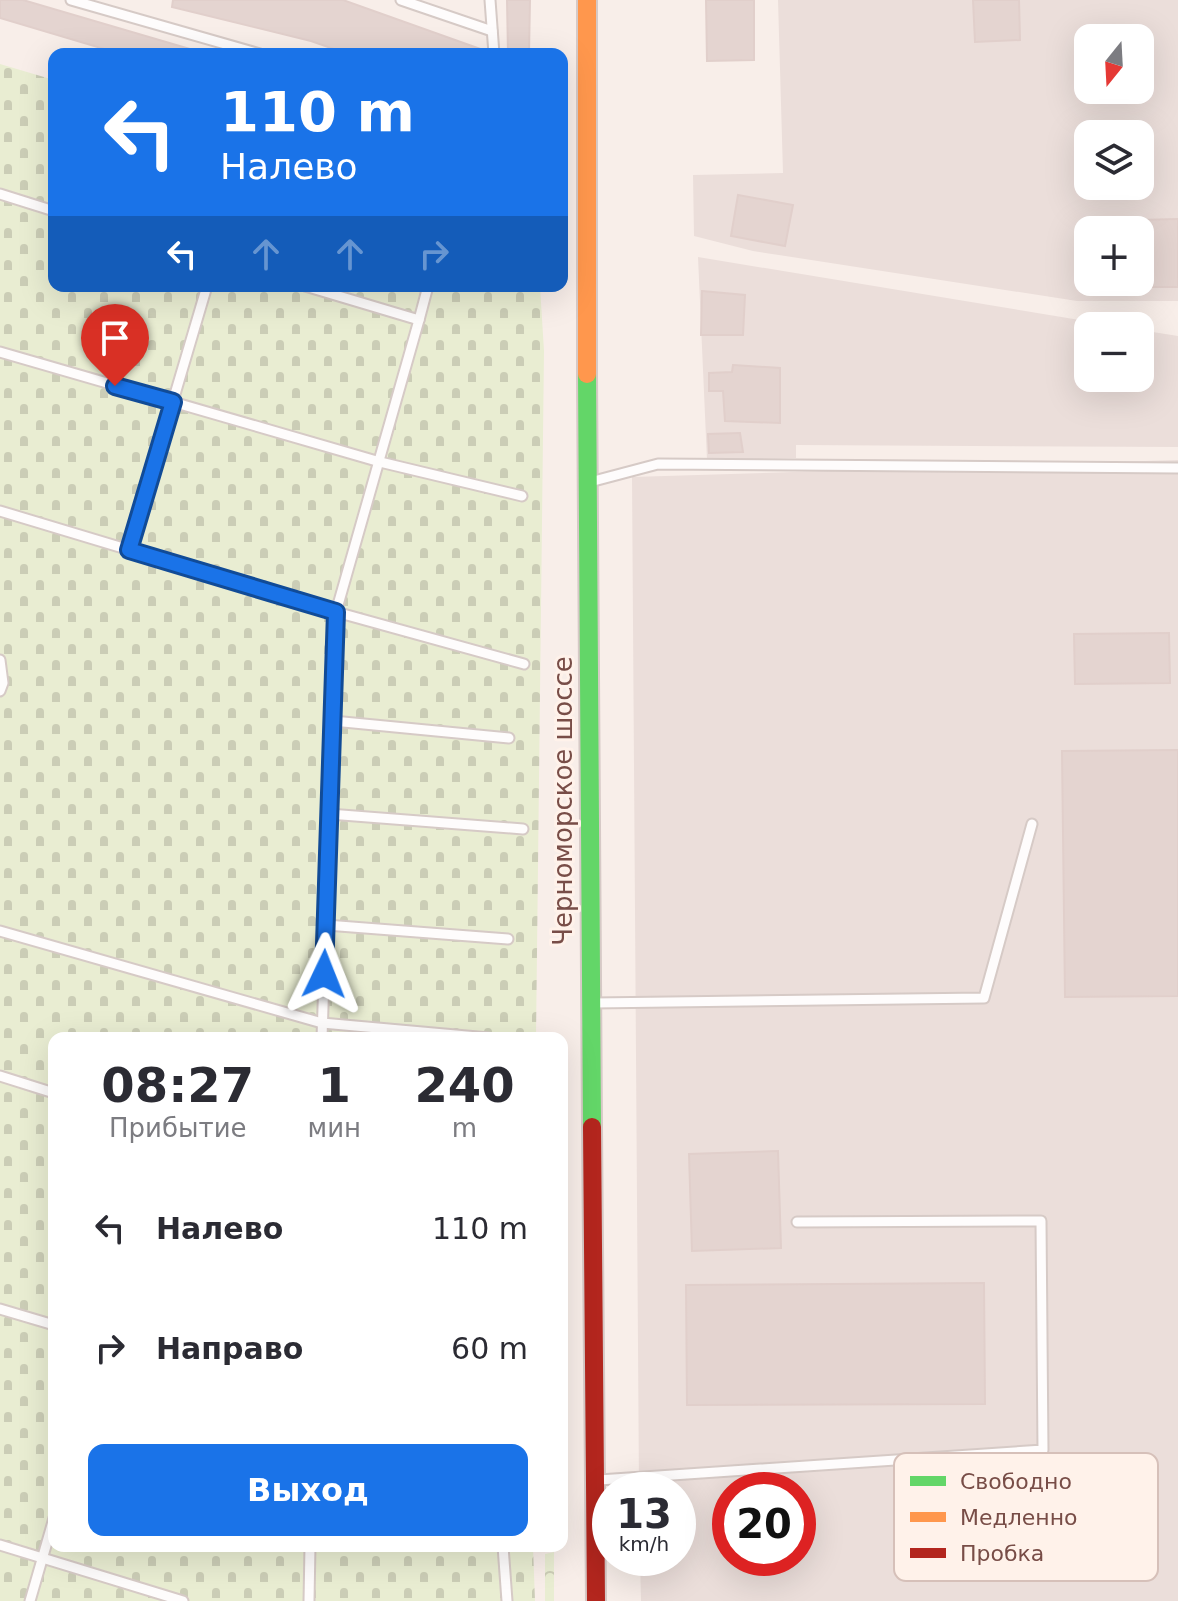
<!DOCTYPE html>
<html lang="ru">
<meta charset="utf-8">
<style>
:root{--surface:#fff;--page:#f7f7f7;--text:#2b2b33;--muted:#7c7c81;--accent:#1a73e8}
body{margin:0;font-family:"DejaVu Sans",sans-serif;background:var(--page);color:var(--text);height:100vh;display:flex;flex-direction:column;font-size:30px;white-space:nowrap}
*{box-sizing:border-box;margin:0}
p{font-size:26px;color:var(--muted)}
.icon{flex:none;width:44px;height:44px;fill:none;stroke:currentColor;stroke-width:2;stroke-linecap:round;stroke-linejoin:round}
.map{position:relative;flex:1;overflow:hidden}
.details{position:absolute;left:48px;top:1032px;width:520px;height:520px;display:flex;flex-direction:column;background:var(--surface);border-radius:16px;box-shadow:0 8px 32px #0002}
.details>*{flex:none}
.guide{position:absolute;left:48px;top:48px;width:520px;height:244px;border-radius:16px;box-shadow:0 8px 32px #0002;background:#1a73e8;color:#fff;overflow:hidden}
.needle{width:52px;rotate:198deg}
.controls{position:absolute;left:1074px;top:24px;display:grid;gap:16px}
.controls a{display:grid;place-items:center;width:80px;height:80px;border-radius:16px;background:var(--surface);box-shadow:0 8px 32px #0002;font-size:40px}
.speed{position:absolute;left:592px;top:1472px;display:flex;gap:16px;font-size:40px;font-weight:700;text-align:center}
.speed>*{display:grid;place-content:center;width:104px;height:104px;border-radius:50%;background:var(--surface);box-shadow:0 8px 32px #0002;line-height:1}
.speed small{font-size:20px;font-weight:400}
.speed .limit{border:12px solid #d22;background:#fff;color:#111}
.pin{position:absolute;display:grid;place-items:center;width:68px;height:68px;color:#fff;margin:-82px -34px;border-radius:50% 50% 50% 0;rotate:-45deg;box-shadow:0 0 8px #0007}
.pin .icon{rotate:45deg}
.me{position:absolute;width:88px;margin:-44px;rotate:2deg;stroke-linejoin:round;filter:drop-shadow(0 0 6px #0008)}
.turn{display:flex;align-items:center;gap:28px;height:168px;padding:0 40px;font-size:36px}
.turn .icon{width:104px;height:104px;stroke-width:2.5}
.turn b{display:block;font-size:56px;line-height:68px}
.lanes{display:flex;align-items:center;height:76px;padding:0 40px;background:#0003;justify-content:center;gap:40px;direction:ltr}
.lanes .off{opacity:.35}
.eta{display:flex;justify-content:space-evenly;align-items:center;height:136px;text-align:center}
.eta b{font-size:48px;font-weight:700;line-height:56px}
.action{display:flex;gap:16px;margin-top:auto;padding:16px 40px}
.action a{flex:1;height:92px;border-radius:16px;background:var(--accent);color:#fff;font-size:32px;font-weight:700;line-height:92px;text-align:center}
ul{padding:0;list-style:none}
li{display:flex;align-items:center;gap:24px;height:120px;padding:0 40px}
li div{flex:1}
li b{display:block;font-size:30px}
li em{font-style:normal}
.map>svg:first-child{display:block}
</style>
<div class="map">
<svg width="1178" height="1601" viewBox="0 0 1178 1601">
<defs>
<pattern id="forest-crowns" width="20" height="18" patternUnits="userSpaceOnUse" patternTransform="scale(2)"><rect width="20" height="18" fill="#e9edd2"/><path d="M2 6a3 3 0 1 1 6 0M12 15a3 3 0 1 1 6 0" fill="none" stroke="#cbcdb6"/></pattern>
<pattern id="cemetery-stones" width="16" height="16" patternUnits="userSpaceOnUse" patternTransform="scale(2)"><rect width="16" height="16" fill="#e9edd2"/><path d="M2 7V4a2 2 0 0 1 4 0v3zM10 15v-3a2 2 0 0 1 4 0v3z" fill="#cbcdb6"/></pattern>
</defs>
<rect width="100%" height="100%" fill="#f8eee9"/>
<g fill="#ebdeda" fill-rule="evenodd">
<path d="M778 0H1178V301H1077L753 251 694 236 693 175 783 173ZM1088 38H1140V90H1088ZM1088 134H1140V186H1088ZM1088 230H1140V282H1088Z"/>
<path d="M698 257 1116 326H1088V378H1140V330L1178 336V447L796 445V458L707 460Z"/>
<path d="M1178 460V1601H641L640 1558H678V1490H639L632 477ZM730 1490H798V1558H730Z"/>
</g>
<path fill="url(#forest-crowns)" d="M554 1552V1601H545V1554Z"/>
<path fill="url(#cemetery-stones)" d="M0 64 54 80V286H540L544 351 536 1038H54V1546H533L535 1601H0Z"/>
<g fill="#e4d4d0" stroke="#e1cfcb" stroke-width="2">
<path d="M0 0H23L190 49V54H121L0 18Z"/>
<path d="M173 0H343L486 51V54H348L311 41 172 7Z"/>
<path d="M507 0H530L529 54H508Z"/>
<path d="M706 0H754V60L707 61Z"/>
<path d="M973 0H1019L1020 40 975 42Z"/>
<path d="M738 195 793 205 785 246 731 236Z"/>
<path d="M1178 219V287H1140V220Z"/>
<path d="M702 291 745 295 743 335H701Z"/>
<path d="M733 365 780 368V423L725 421 723 391H709V373L732 372Z"/>
<path d="M740 433 743 452 709 453 708 434Z"/>
<path d="M1169 633 1170 683 1075 684 1074 634Z"/>
<path d="M1178 750V996L1065 997 1062 751Z"/>
<path d="M778 1151 781 1248 692 1251 689 1154Z"/>
<path d="M984 1283 985 1404 687 1405 686 1285Z"/>
</g>
<g fill="none" stroke-linecap="round" stroke-linejoin="round">
<defs>
<g id="lane">
<path d="M71 0 260 54"/>
<path d="M401 0 492 31"/>
<path d="M490 0 494 54"/>
<path d="M0 194 54 211"/>
<path d="M305 286 419 320 428 286"/>
<path d="M0 352 380 462 522 496"/>
<path d="M590 482 658 464 1178 468"/>
<path d="M0 511 336 612 524 664"/>
<path d="M129 550 207 286"/>
<path d="M0 660 3 683 0 691"/>
<path d="M333 721 509 738"/>
<path d="M329 814 523 829"/>
<path d="M326 925 508 939"/>
<path d="M0 931 322 1023 489 1038"/>
<path d="M594 1003 984 998 1032 824"/>
<path d="M322 1038 336 612 419 320"/>
<path d="M0 1076 54 1093"/>
<path d="M0 1309 54 1325"/>
<path d="M599 1480 1043 1450 1041 1221 797 1222"/>
<path d="M0 1545 183 1601"/>
<path d="M503 1546 507 1601"/>
<path d="M30 1601 54 1518"/>
<path d="M309 1601 310 1546"/>
</g>
<path id="fast" d="M587 374 592 1127"/>
<path id="slow" d="M587 0V374"/>
<path id="jam" d="M592 1127 596 1601"/>
</defs>
<use href="#lane" stroke="#d6cac6" stroke-width="13"/>
<use href="#fast" stroke="#d6c9c6" stroke-width="22"/>
<use href="#slow" stroke="#d6c9c6" stroke-width="22"/>
<use href="#jam" stroke="#d6c9c6" stroke-width="22"/>
<use href="#lane" stroke="#fefcfc" stroke-width="9"/>
<use href="#fast" stroke="#63d668" stroke-width="18"/>
<use href="#slow" stroke="#ff974d" stroke-width="18"/>
<use href="#jam" stroke="#b3261e" stroke-width="18"/>
</g>
<g fill="none" stroke-linecap="round" stroke-linejoin="round">
<defs>
<path id="route" d="M115 386 173 402 129 550 336 612 324 974"/>
</defs>
<use href="#route" stroke="#114b97" stroke-width="20"/>
<use href="#route" stroke="#1a73e8" stroke-width="14"/>
</g>
<g text-anchor="middle" stroke-width="6" stroke-linejoin="round" paint-order="stroke">
<g font-size="26" fill="#784d47" stroke="#fff2ea">
<text transform="translate(563 801) rotate(-90)" y="9">Черноморское шоссе</text>
</g>
</g>
<rect x="894" y="1453" width="264" height="128" rx="12" fill="#fff2ea" stroke="#d6c0b9" stroke-width="2"/>
<rect x="910" y="1476" width="36" height="10" fill="#63d668"/>
<rect x="910" y="1512" width="36" height="10" fill="#ff974d"/>
<rect x="910" y="1548" width="36" height="10" fill="#b3261e"/>
<g font-size="22" fill="#784d47">
<text x="960" y="1489">Свободно</text>
<text x="960" y="1525">Медленно</text>
<text x="960" y="1561">Пробка</text>
</g>
</svg>
<div class="controls">
<a><svg class="needle" viewBox="-14 -14 28 28"><path d="M0-13l5 13h-10z" fill="#e53935"/><path d="M0 13l5-13h-10z" fill="#7c7c81"/></svg></a>
<a><svg class="icon" aria-label="layers" viewBox="0 0 24 24"><path d="M12 4l9 5-9 5-9-5zM3 14l9 5 9-5"/></svg></a>
<a>+</a>
<a>−</a>
</div>
<div class="speed"><div>13<small>km/h</small></div><div class="limit">20</div></div>
<div class="pin" style="left:115px;top:386px;background:#d93025"><svg class="icon" aria-label="arrive" viewBox="0 0 24 24"><path d="M6 21V4h12l-3 4 3 4H6"/></svg></div>
<svg class="me" style="left:324px;top:974px" viewBox="-20 -20 40 40"><path d="M0-17L14 15 0 8-14 15z" fill="#1a73e8" stroke="#fff" stroke-width="4"/></svg>
<div class="guide">
<div class="turn"><svg class="icon" aria-label="left" viewBox="0 0 24 24"><path d="M17 20v-9H6M10 6l-5 5 5 5"/></svg><div><b>110 m</b>Налево</div></div>
<div class="lanes"><svg class="icon" aria-label="left" viewBox="0 0 24 24"><path d="M17 20v-9H6M10 6l-5 5 5 5"/></svg><svg class="icon off" aria-label="ahead" viewBox="0 0 24 24"><path d="M12 20V5M6 11l6-6 6 6"/></svg><svg class="icon off" aria-label="ahead" viewBox="0 0 24 24"><path d="M12 20V5M6 11l6-6 6 6"/></svg><svg class="icon off" aria-label="right" viewBox="0 0 24 24"><path d="M7 20v-9h11M14 6l5 5-5 5"/></svg></div>
</div>
<section class="details">
<div class="eta">
<div><b>08:27</b><p>Прибытие</p></div>
<div><b>1</b><p>мин</p></div>
<div><b>240</b><p>m</p></div>
</div>
<ul>
<li><svg class="icon" aria-label="left" viewBox="0 0 24 24"><path d="M17 20v-9H6M10 6l-5 5 5 5"/></svg><div><b>Налево</b></div><em>110 m</em></li>
<li><svg class="icon" aria-label="right" viewBox="0 0 24 24"><path d="M7 20v-9h11M14 6l5 5-5 5"/></svg><div><b>Направо</b></div><em>60 m</em></li>
</ul>
<div class="action"><a>Выход</a></div>
</section>
</div>
